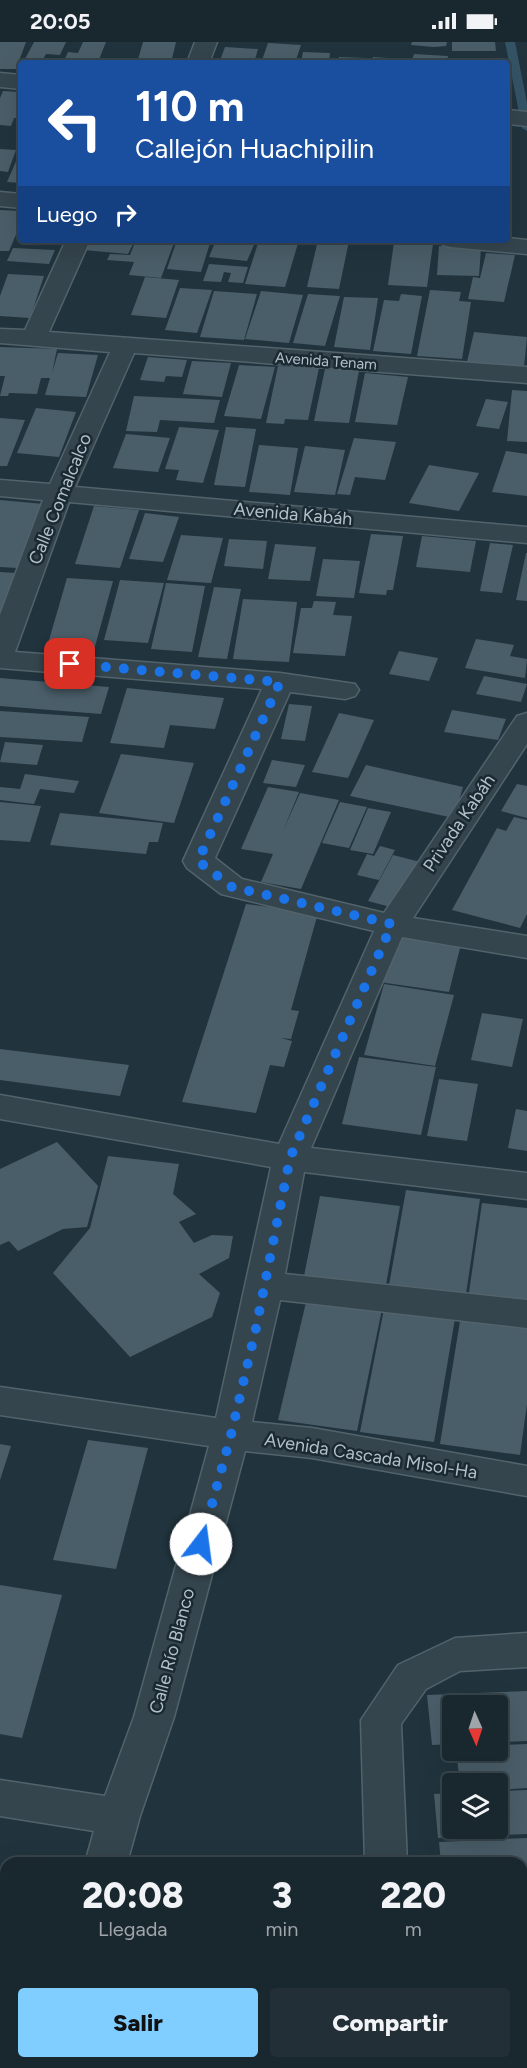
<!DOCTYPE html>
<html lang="es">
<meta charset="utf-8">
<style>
:root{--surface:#19272e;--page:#222f36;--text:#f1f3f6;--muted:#9fa5aa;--line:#37444a;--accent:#80cdff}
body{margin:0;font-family:Figtree,sans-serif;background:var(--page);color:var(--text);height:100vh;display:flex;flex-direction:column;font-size:22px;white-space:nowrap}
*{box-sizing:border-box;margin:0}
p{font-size:20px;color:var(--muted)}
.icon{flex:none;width:33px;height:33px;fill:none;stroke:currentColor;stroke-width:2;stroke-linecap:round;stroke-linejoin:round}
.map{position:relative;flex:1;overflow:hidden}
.side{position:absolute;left:0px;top:1815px;width:528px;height:212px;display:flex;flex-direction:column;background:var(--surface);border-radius:18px 18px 0 0;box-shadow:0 6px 24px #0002,0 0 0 2px var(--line)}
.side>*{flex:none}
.hud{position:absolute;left:18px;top:18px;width:492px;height:183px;border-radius:6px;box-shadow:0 6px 24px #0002,0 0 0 2px var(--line);background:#1a4fa0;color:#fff;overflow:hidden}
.needle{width:39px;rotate:177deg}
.fabs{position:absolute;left:442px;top:1653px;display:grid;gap:12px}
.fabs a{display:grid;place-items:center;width:66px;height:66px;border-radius:6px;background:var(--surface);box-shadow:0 6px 24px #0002,0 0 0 2px var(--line);font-size:30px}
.pin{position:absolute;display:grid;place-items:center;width:51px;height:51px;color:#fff;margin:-26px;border-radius:12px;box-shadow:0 3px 9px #0006}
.me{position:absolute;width:66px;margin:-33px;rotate:15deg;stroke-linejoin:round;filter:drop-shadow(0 0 4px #0008)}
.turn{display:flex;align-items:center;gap:21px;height:126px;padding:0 18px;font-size:27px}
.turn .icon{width:78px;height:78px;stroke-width:2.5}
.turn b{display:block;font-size:42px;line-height:51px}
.then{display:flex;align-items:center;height:57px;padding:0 18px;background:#0003;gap:12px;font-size:22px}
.eta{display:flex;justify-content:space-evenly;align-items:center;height:102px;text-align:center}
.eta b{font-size:36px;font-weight:800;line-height:42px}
.button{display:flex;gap:12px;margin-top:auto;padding:12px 18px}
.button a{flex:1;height:69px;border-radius:6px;background:var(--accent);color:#111;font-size:24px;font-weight:800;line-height:69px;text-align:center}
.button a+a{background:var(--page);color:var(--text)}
.status{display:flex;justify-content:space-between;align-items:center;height:42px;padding:0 30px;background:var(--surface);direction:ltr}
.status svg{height:16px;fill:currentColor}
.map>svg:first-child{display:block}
</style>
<div class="status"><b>20:05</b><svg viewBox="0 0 49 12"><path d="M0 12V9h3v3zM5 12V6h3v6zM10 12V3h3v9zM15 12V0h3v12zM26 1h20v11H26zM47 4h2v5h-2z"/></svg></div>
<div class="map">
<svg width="527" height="2026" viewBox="0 0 527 2026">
<rect width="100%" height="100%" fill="#21343e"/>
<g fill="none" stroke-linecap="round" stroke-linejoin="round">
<path fill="#345466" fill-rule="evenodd" d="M505 0H515L527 61V89L522 86Z"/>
</g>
<g fill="#4a5e69">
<path d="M0 0H26L16 27H0Z"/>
<path d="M34 0H66L60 13 46 12 41 21 24 19Z"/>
<path d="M83 0H106L98 20 63 21 68 10 78 11Z"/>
<path d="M143 0H176L171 21H137Z"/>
<path d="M412 0H447L446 4 434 5 411 3Z"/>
<path d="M452 0H495L496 9H452Z"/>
<path d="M268 1 301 3 295 21H261Z"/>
<path d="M225 5 258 7 254 21H219Z"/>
<path d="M303 10 330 11 329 21H301Z"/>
<path d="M414 12 448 14 447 19 411 21Z"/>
<path d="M339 15 367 16V21H338Z"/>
<path d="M373 15 403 17 402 21H372Z"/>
<path d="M3 49 21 50V76H14L11 84 0 83V56Z"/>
<path d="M0 107 16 108 8 130 0 129Z"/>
<path d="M21 108V141L7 140Z"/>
<path d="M0 168 21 169V181L9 209H0Z"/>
<path d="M87 198H135L128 212 83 208Z"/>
<path d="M136 198H175L161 236 129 233 134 220 107 218 110 212 130 213Z"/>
<path d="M177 198H211L201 230 167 227Z"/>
<path d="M216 198H256L247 219 209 215Z"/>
<path d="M259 198H299L285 245 245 242Z"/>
<path d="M318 198 349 199 339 247 307 245Z"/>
<path d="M394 200 433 202 427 245 388 243Z"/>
<path d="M439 204 481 206 479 234 437 233Z"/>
<path d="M13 206 55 208 49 222 7 219Z"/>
<path d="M486 211 515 213 504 260 468 257 473 235 480 236Z"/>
<path d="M209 222 248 225 243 241 228 240 231 231 224 230 221 240 203 239Z"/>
<path d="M8 232 44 234 30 276 0 274V254Z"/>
<path d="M145 235 179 238 166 276 131 273Z"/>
<path d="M180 246 212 248 197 291 165 288Z"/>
<path d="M430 248 461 250 459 259 471 260 462 317 417 314Z"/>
<path d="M214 249 257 252 244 298 200 295Z"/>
<path d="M261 249 303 253 289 301 245 297Z"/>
<path d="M308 252 340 254 325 304 293 301Z"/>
<path d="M401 252 422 254 411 312 373 309 384 258 399 259Z"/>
<path d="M344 255 378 256 370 308 334 305Z"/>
<path d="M474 290 527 295 524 325 467 320Z"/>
<path d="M0 305 57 307 52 331 58 311 98 313 86 355 45 353 50 336H41L37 352 9 351 8 354H0L5 334H0Z"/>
<path d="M148 315 187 318 182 335 166 334 164 340 140 338Z"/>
<path d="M192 319 231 321 222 355 183 352Z"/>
<path d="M239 323 275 325 261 377 224 374Z"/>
<path d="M278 324 319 326 308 378 285 377 284 382 266 381Z"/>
<path d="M325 327 359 329 349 381 314 379Z"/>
<path d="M365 331 408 335 397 383 355 380Z"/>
<path d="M512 348 527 349V400L507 399Z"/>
<path d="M134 354 220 358 214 381 160 378 157 390 126 389Z"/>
<path d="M486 357 508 360 499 387 476 384Z"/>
<path d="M36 366 76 370 59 415 17 411Z"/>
<path d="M0 376 25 378 7 424H0Z"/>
<path d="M179 385 219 388 203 441 176 438 179 428 165 427Z"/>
<path d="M226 385 256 387 245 445 214 443Z"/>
<path d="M126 392 170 396 158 430 113 426Z"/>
<path d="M354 396 396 400 385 438 355 435 350 453 337 452Z"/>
<path d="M259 403 298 406 290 453 249 450Z"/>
<path d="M305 404 345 408 335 453 294 450Z"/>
<path d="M506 409 527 412V454L492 450Z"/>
<path d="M429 423 479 431 459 469 409 461Z"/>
<path d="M0 458 44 462 18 526 0 525Z"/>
<path d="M94 464 139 468 120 526 75 522Z"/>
<path d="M145 471 179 475 163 520 129 517Z"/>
<path d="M371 492 403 494 393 548H387L386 553 359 551Z"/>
<path d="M181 493 223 496 211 541 167 538Z"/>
<path d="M422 494 476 499 470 530 416 525Z"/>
<path d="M229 497 267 499 263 527 224 524Z"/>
<path d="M490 501 513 503 502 551 480 549Z"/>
<path d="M275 502 316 505 310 539 268 537Z"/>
<path d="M526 511H527V559L516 558Z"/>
<path d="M323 517 360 519 354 556 316 554Z"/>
<path d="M0 530 16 531 2 578H0Z"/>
<path d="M67 536 113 539 94 608 47 605Z"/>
<path d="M120 538 164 541 148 601 104 598Z"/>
<path d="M166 541 205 544 192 610 151 607Z"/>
<path d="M214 545 241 547 227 617 198 615Z"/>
<path d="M243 557 297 560 289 620 233 617Z"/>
<path d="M314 559 336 560 333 573 352 574 345 614 293 611 301 566H312Z"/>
<path d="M476 597 514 603 510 614 527 617 525 636 465 626Z"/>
<path d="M399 609 438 616 429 639 389 632Z"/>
<path d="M484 634 527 642 521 660 476 652Z"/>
<path d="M0 636 109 645 101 672 0 664Z"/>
<path d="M127 646 224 656 215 687 170 683 164 706 110 701Z"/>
<path d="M289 662 312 664 305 699 281 697Z"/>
<path d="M452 668 506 677 498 698 444 690Z"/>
<path d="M0 669 89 675 82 700 0 695Z"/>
<path d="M339 671 374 678 348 736 312 730Z"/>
<path d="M5 700 43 703 37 723 0 720Z"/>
<path d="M121 712 194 721 174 781 99 771Z"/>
<path d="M272 718 305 723 296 745 263 741Z"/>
<path d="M366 723 463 745 454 776 350 754Z"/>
<path d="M25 732 79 739 74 751 40 747 34 762 0 758V745L20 747Z"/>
<path d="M517 742 527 744V776L501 769Z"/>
<path d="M268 745 299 750 283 789 300 751 339 758 301 847 261 840 273 812 241 807Z"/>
<path d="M0 760 41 764 30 800 0 798Z"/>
<path d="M340 760 367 765 349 806 322 801Z"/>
<path d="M368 766 391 770 373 812 350 808Z"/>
<path d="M60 771 163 781 158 800H149L146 812 50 803Z"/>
<path d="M514 775 527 778V872L520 886 452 868 497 786 506 789Z"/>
<path d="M380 804 395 808 379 838 357 833 367 812 374 814Z"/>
<path d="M393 813 424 821 398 867 368 859Z"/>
<path d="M246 862 318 871 291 968 299 969 291 997 281 996 292 999 284 1025 270 1023 256 1071 182 1060Z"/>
<path d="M395 887 462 898 449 950 379 940Z"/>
<path d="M384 942 454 953 435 1024 364 1013Z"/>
<path d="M482 971 523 977 512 1025 471 1018Z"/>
<path d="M0 1007 129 1023 120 1054 0 1038Z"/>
<path d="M359 1015 436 1025 421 1093 342 1082Z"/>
<path d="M439 1037 478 1042 467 1099 427 1094Z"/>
<path d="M516 1067 527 1069V1109L508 1106Z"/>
<path d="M57 1100 98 1144 87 1185 63 1187 18 1209 9 1199 0 1203V1127Z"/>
<path d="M108 1114 179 1122 173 1152 196 1172 179 1180 194 1201 212 1193 233 1194 229 1216 199 1232 220 1251 212 1275 130 1315 53 1231 90 1186Z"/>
<path d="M406 1148 480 1157 465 1259 388 1249Z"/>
<path d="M320 1154 400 1164 385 1248 303 1239Z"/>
<path d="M482 1161 527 1166V1264L468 1257Z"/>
<path d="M308 1252 383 1262 357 1389 278 1378Z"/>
<path d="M385 1262 456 1271 434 1400 360 1390Z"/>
<path d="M461 1273 527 1281V1362L520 1413 440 1402Z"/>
<path d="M88 1398 148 1406 116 1527 53 1518Z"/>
<path d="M0 1402 11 1404 0 1438Z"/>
<path d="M0 1543 62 1553 22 1696 0 1692Z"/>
<path d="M527 1649V1699L498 1700V1664H453V1702L432 1703 427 1653Z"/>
<path d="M527 1702V1746L498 1748V1742H460L456 1708H498V1703Z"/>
<path d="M527 1748V1792L438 1796 434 1752 453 1751V1786H498V1749Z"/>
<path d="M527 1796V1838H522V1821H441L439 1800Z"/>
<rect x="522" y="1839" width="5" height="50"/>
<rect x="522" y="1891" width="5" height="48"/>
<path d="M527 1942V1991L522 1992V1943Z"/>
<path d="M527 1995V2026H456L455 2020H522V1996Z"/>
<path d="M99 2020H134V2026H95Z"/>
<rect x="141" y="2020" width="67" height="6"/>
<path d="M229 2020H361V2026H230Z"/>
</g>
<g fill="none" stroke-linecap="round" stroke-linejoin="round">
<defs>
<g id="street">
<path d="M195 0H217L209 21H187Z"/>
<path d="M0 31 21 33V47L0 45Z"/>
<path d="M507 68 527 70V84L507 82Z"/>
<path d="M0 150 21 152V166L0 164Z"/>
<path d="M507 196 527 198V212L451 205 443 203 439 198Z"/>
<path d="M66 198H90L49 290 527 325V341L134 311 75 445 527 485V501L69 460 15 610 280 631 355 642 359 648 355 654 345 657 290 650 215 816 242 837 384 871 517 674 527 671V702L413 876 527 894V916L402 895 311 1106 527 1131V1157L304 1130 285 1232 527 1258V1286L280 1258 252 1380 312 1386 527 1424V1454L312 1416 245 1409 174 1675 140 1774 127 1821H85L94 1789 0 1774V1738L105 1754 134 1675 209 1404 0 1373V1345L216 1376 271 1125 0 1077V1053L279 1102 374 889 221 852 187 826 183 819 262 647 0 626V573L43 458 0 454V438L50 442 110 310 0 301V287L25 288Z"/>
<path d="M527 1591V1625L460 1629 426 1647 401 1682 407 1821H365L361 1678 398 1623 455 1596Z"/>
<path d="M30 2020H74L73 2026H29Z"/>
<rect x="371" y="2020" width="44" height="6"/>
</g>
</defs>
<use href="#street" stroke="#53636b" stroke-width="3"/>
<use href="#street" fill="#35454d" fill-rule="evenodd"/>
</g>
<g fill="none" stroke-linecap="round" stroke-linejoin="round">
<path stroke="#1a73e8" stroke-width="10" stroke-dasharray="0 18" d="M70 622 280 640 198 819 232 845 392 882 290 1116 256 1286 231 1393 201 1502"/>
</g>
<g text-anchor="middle" stroke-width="5" stroke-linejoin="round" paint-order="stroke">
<g font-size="15" fill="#b1c0c9" stroke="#1b2a32">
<text transform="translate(326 319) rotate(4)" y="5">Avenida Tenam</text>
</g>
<g font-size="18" fill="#b1c0c9" stroke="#1b2a32">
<text transform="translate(60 457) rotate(-68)" y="6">Calle Comalcalco</text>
<text transform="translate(293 472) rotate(5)" y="6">Avenida Kabáh</text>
<text transform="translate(459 781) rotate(-56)" y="6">Privada Kabáh</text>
<text transform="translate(371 1414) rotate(9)" y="6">Avenida Cascada Misol-Ha</text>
<text transform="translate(172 1609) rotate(-75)" y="6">Calle Río Blanco</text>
</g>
</g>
</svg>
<div class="fabs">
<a><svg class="needle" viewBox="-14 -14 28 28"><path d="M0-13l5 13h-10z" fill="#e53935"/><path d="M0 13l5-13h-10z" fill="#9fa5aa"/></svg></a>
<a><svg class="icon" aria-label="layers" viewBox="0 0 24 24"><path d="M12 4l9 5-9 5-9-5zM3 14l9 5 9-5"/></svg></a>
</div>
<div class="pin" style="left:70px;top:622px;background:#d93025"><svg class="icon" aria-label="arrive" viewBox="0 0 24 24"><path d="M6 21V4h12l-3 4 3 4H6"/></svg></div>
<svg class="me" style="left:201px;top:1502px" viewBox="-20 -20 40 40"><circle r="19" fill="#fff"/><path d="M0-13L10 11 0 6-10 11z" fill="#1a73e8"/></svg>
<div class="hud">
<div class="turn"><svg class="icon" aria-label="left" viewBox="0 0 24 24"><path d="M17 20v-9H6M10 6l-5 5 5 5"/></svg><div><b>110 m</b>Callejón Huachipilin</div></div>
<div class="then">Luego<svg class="icon" aria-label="right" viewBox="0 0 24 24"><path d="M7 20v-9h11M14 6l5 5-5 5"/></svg></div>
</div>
<section class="side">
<div class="eta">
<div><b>20:08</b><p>Llegada</p></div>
<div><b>3</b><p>min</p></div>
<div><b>220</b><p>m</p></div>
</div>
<div class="button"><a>Salir</a><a>Compartir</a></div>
</section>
</div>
